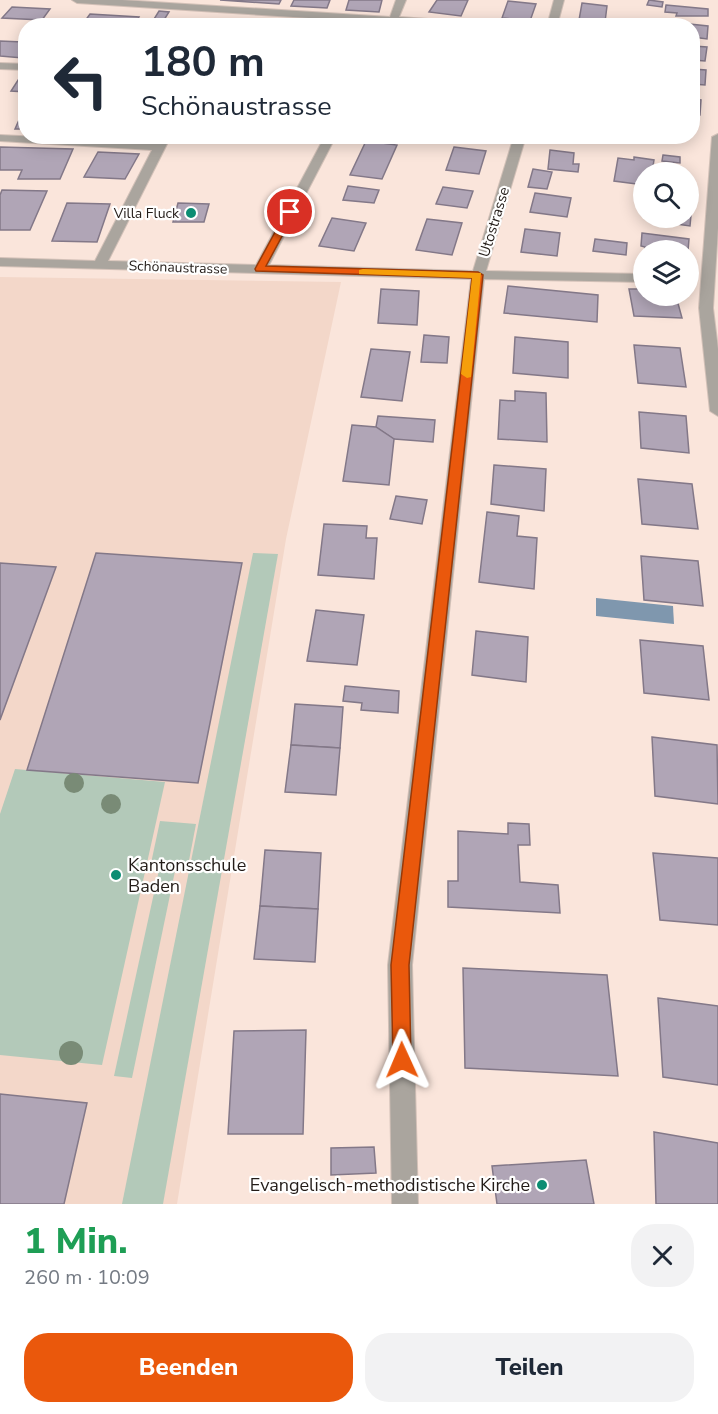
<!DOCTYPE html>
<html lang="de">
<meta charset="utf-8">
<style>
:root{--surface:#fff;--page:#f2f2f3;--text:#1f2937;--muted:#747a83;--accent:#ea580c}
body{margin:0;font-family:"Nunito Sans",sans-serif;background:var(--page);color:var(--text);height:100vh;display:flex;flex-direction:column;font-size:22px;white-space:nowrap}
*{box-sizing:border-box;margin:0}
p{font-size:20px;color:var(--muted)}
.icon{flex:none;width:33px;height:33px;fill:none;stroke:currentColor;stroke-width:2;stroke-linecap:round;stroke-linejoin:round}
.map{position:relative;height:1204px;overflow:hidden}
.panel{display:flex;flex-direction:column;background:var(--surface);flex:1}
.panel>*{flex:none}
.hud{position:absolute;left:18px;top:18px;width:682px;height:126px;border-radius:24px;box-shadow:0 3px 15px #0003;background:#fff;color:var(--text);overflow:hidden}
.controls{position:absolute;left:633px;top:162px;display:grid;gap:12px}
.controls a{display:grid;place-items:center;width:66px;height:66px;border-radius:50%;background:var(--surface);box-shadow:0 3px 15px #0003;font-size:30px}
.pin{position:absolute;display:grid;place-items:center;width:51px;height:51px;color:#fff;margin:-26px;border:3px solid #fff;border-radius:50%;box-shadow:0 2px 6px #0007}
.me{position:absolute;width:66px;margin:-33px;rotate:359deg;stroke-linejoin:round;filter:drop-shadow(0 0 4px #0008)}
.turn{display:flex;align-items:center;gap:21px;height:126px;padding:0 24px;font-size:27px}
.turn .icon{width:78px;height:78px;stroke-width:2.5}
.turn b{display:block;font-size:42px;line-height:51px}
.round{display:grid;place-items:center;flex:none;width:63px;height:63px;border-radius:24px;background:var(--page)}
.summary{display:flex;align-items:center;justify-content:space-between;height:102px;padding:0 24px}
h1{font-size:36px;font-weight:800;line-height:45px;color:#1e9e55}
.button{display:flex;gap:12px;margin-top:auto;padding:12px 24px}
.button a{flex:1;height:69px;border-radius:24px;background:var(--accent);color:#fff;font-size:24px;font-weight:800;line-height:69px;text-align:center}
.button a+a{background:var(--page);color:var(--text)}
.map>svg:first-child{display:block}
</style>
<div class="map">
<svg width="718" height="1204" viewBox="0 0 718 1204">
<rect width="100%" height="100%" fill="#fae5db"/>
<path fill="#f3d7c9" d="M0 277 341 282 286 539 177 1204H0Z"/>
<g fill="#b3c9b9">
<path d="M253 553 278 554 163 1204H122Z"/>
<path d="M15 769 165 782 102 1065 0 1055V814Z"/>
<path d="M160 821 196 824 187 871 150 868Z"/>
<path d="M159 870 175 871 132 1078 114 1076Z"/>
</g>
<path fill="#7f97ae" d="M596 598 673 606 674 624 596 616Z"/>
<g fill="#b0a5b6" stroke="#837888" stroke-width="1.5">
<path d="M220 0H281L279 4Z"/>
<path d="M294 0H330L327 8 291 6Z"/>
<path d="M349 0H382L379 12 346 10Z"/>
<path d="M437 0H468L461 16 429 12Z"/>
<path d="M649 0 663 2 662 7 647 5Z"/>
<path d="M508 1 536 4 530 21 502 18Z"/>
<path d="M582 3 607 6 605 22 579 20Z"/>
<path d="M666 5 708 9V16H676L677 13 665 12Z"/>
<path d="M12 7 50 9 42 20 2 18Z"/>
<path d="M159 11 169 12 164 20 154 19Z"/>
<path d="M90 14 139 17 134 26H63L66 20 85 21Z"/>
<path d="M680 23 708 26 707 39 693 37V26H679Z"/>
<path d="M26 39V55L23 58 0 56V41L23 42Z"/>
<path d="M693 46 707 47 705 61 693 60Z"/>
<path d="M693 69 706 70 705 85 693 84Z"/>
<path d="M22 74H26V92L11 91Z"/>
<path d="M693 99 701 100 700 115 693 114Z"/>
<path d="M23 111H26V129H15Z"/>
<path d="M366 141 397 145 382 179 350 175Z"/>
<path d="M0 147 73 149 60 179H18L22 170H0Z"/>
<path d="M454 147 486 151 479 174 446 170Z"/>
<path d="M550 150 574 153 573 164H579L578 172 548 169Z"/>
<path d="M98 152 139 154 125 179 84 177Z"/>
<path d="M663 155 680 157V163L662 161Z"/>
<path d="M634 157 654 160 652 172H644V185L614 181 618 158 634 160Z"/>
<path d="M533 169 552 172 547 189 528 187Z"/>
<path d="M348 186 379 190 374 203 343 200Z"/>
<path d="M443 187 473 191 467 208 436 204Z"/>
<path d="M2 190 47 191 30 230H0V195Z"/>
<path d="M535 193 571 198 567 217 530 212Z"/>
<path d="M67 203 110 204 97 242 52 241Z"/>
<path d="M178 203 209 204 204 222H173Z"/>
<path d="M688 203 692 204 690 226 655 221V218H688Z"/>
<path d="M332 218 366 223 354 251 319 246Z"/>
<path d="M427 219 462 223 452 255 416 250Z"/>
<path d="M525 229 560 233 557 256 521 252Z"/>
<path d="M642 233 689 239 688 251 645 250V247L641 246Z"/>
<path d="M595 239 627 243 626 255 593 251Z"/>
<path d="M508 286 598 295 597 322 504 313Z"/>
<path d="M381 289 419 291 417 325 378 323Z"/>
<path d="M629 289H644V296H676L682 318 634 316Z"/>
<path d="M424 335 449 337 447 363 421 362Z"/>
<path d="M515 337 568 342V378L513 373Z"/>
<path d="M634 345 680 348 686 387 638 383Z"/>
<path d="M371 349 410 352 402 401 361 397Z"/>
<path d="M515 391 546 393 547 442 498 439 500 400 515 401Z"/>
<path d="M639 412 686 416 689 453 641 448Z"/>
<path d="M378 416 435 420 433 442 394 439 376 427Z"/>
<path d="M352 425 376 427 394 439 389 485 343 481Z"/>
<path d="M494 465 546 469 544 511 491 504Z"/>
<path d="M638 479 692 484 698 529 642 524Z"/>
<path d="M396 496 427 500 422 524 390 519Z"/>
<path d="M487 512 519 516 517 536 537 538 534 589 479 582Z"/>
<path d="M324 524 367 526 366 538H377L374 579 318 575Z"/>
<path d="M96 553 242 563 198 783 27 770Z"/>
<path d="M641 556 698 561 703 606 644 600Z"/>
<path d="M0 563 56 567 0 720Z"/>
<path d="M316 610 364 615 357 665 307 661Z"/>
<path d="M476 631 528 637 526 682 472 675Z"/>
<path d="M640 640 703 646 709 700 644 693Z"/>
<path d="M345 686 399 691 398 713 361 710 362 703 343 701Z"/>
<path d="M295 704 343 707 340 748 291 745Z"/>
<path d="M652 737 717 745 718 804 655 796Z"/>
<path d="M291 745 340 748 336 795 285 792Z"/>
<path d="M508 823 529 824 530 845H518L520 882 558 885 560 913 448 907V881H458V831L508 834Z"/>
<path d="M265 850 321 853 318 909 260 906Z"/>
<path d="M653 853 718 858V925L660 920Z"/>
<path d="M260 906 318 909 315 962 254 959Z"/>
<path d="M463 968 607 975 618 1076 465 1068Z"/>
<path d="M658 998 718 1006V1085L663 1077Z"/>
<path d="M306 1030 303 1134H228L234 1031Z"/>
<path d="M0 1094 87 1103 64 1204H0Z"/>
<path d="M654 1132 718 1143V1204H656Z"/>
<path d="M374 1147 376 1173 331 1175V1148Z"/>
<path d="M586 1160 594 1204H497L492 1166Z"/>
</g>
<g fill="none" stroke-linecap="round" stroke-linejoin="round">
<defs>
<g id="minor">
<path d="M72 0H122L390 17 396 0H406L399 17 487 23 492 26 397 23 396 26H386L387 23 77 3Z"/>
<path d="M554 0H564L557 26H547Z"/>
<path d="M0 63 26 64V70L0 69Z"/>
<path d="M718 134V228L713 308 718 349V416L710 411 699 308 712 137Z"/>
<path d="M0 135 156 143 160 136H171L108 261 256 265 325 136H336L269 265 473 271 514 136H526L486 271 644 274V282L484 279 412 965 418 1204H392L388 965 471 279 0 266V258L95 261 152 150 0 141Z"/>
</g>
</defs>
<use href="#minor" stroke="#d3c1b8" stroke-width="2"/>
<use href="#minor" fill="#aaa59e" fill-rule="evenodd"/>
</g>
<g fill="#798b76">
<circle cx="74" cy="783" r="10"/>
<circle cx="111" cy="804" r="10"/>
<circle cx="71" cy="1053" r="12"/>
</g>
<path fill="#ea580c" stroke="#983908" stroke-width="1.5" d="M290 209 295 212 266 266 478 272 483 275 409 965 411 1060 409 1067 402 1070 396 1067 393 1060 391 965 472 278 256 271 255 269 286 212Z"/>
<path fill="#f59e0b" d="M363 269 481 273 471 377 467 378 461 374 472 278 359 274V270Z"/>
<g fill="#0c8d73" stroke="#fff" stroke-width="2">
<circle cx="191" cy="213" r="6"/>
<circle cx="116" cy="875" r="6"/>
<circle cx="542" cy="1185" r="6"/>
</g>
<g text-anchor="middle" stroke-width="4.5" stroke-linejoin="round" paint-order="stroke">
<g font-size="14" fill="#231c18" stroke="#fff" text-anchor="end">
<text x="179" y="218">Villa Fluck</text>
</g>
<g font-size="14" fill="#231c18" stroke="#fff">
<text transform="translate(178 267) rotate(2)" y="5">Schönaustrasse</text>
</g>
<g font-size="15" fill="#231c18" stroke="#fff">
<text transform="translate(494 222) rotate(-73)" y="5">Utostrasse</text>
</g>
<g font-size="18" fill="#231c18" stroke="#fff" text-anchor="start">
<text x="128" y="871">Kantonsschule<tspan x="128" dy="21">Baden</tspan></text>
<text x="530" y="1191" text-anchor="end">Evangelisch-methodistische Kirche</text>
</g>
</g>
</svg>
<div class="controls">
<a><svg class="icon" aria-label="search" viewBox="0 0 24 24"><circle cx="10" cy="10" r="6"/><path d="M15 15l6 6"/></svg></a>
<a><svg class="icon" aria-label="layers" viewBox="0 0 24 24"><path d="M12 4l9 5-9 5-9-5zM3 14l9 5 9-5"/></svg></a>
</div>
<div class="pin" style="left:290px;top:212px;background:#d93025"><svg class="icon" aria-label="arrive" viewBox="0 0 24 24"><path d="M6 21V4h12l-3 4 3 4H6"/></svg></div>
<svg class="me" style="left:402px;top:1060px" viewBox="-20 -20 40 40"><path d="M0-17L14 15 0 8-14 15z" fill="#ea580c" stroke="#fff" stroke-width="4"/></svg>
<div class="hud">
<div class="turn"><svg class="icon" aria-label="left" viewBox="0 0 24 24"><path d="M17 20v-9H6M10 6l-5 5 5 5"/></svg><div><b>180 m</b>Schönaustrasse</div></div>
</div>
</div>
<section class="panel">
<div class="summary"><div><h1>1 Min.</h1><p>260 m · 10:09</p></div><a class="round"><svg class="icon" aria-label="close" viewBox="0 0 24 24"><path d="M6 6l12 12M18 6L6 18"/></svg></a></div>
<div class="button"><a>Beenden</a><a>Teilen</a></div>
</section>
